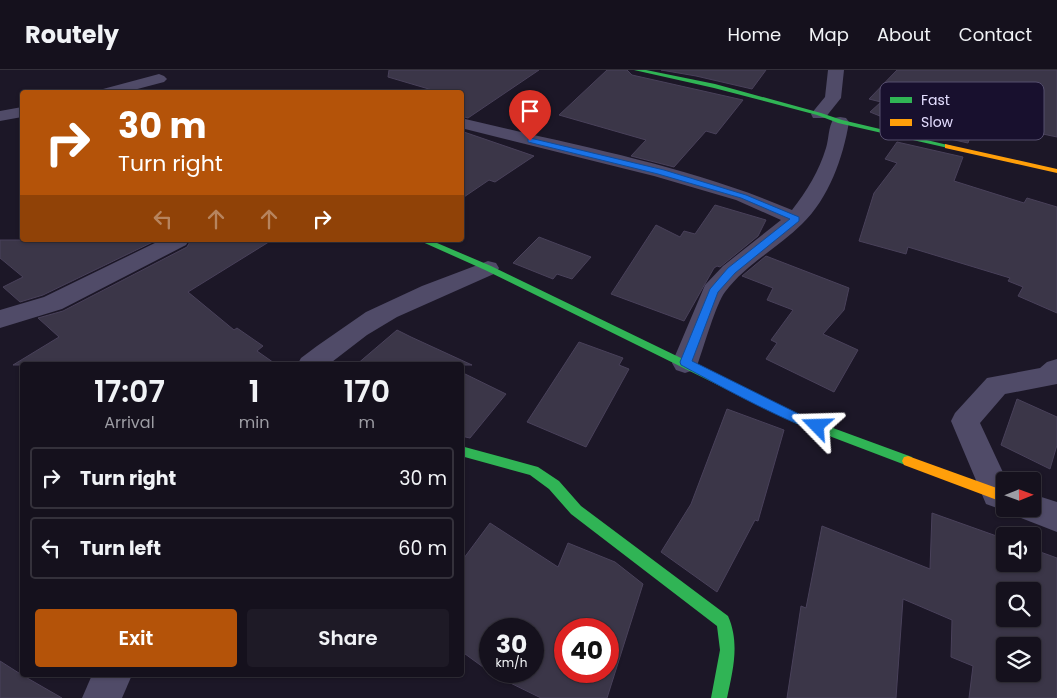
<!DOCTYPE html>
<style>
:root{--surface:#15111d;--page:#1e1a26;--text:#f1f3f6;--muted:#9d9da4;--line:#34313b;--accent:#b45309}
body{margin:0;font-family:Poppins,sans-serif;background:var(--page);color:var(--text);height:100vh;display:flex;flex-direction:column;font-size:19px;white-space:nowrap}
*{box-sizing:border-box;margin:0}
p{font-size:16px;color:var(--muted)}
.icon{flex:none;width:28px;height:28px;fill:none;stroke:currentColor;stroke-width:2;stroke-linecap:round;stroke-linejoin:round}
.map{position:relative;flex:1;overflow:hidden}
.drawer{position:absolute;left:20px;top:292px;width:444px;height:315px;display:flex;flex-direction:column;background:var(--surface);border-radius:5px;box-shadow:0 1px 4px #0004,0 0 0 1px var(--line)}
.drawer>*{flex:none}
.top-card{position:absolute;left:20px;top:20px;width:444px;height:152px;border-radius:5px;box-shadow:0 1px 4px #0004,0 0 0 1px var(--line);background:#b45309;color:#fff;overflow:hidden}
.needle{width:32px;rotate:89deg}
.fabs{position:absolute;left:996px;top:402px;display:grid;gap:10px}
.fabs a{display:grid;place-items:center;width:45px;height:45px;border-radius:5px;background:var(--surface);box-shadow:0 1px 4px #0004,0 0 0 1px var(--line);font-size:25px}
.speed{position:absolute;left:479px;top:548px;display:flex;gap:10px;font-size:25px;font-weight:700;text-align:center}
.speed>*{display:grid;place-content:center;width:65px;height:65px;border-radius:50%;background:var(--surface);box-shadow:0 1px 4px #0004,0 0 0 1px var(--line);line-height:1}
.speed small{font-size:12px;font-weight:400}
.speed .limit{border:8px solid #d22;background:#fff;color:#111}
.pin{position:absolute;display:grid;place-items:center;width:42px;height:42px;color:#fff;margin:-51px -21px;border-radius:50% 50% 50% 0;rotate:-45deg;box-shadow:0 0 5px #0007}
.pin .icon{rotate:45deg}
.me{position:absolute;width:55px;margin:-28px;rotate:292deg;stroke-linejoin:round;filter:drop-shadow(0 0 4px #0008)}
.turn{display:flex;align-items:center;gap:18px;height:105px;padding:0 15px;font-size:22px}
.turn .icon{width:65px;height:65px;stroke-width:2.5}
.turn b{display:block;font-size:35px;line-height:42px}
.lanes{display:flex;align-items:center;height:48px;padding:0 15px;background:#0003;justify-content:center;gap:25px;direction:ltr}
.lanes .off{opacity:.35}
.eta{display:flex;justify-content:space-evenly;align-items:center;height:85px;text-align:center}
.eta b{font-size:30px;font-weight:600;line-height:35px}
.action{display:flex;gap:10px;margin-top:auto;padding:10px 15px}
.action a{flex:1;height:58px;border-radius:5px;background:var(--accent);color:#fff;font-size:20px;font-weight:600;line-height:58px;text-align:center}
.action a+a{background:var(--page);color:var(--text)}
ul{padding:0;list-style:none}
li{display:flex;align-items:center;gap:15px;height:62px;margin:0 10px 8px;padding:0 5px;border:2px solid var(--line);border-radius:5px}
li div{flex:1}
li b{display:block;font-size:19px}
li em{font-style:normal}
header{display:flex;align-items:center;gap:30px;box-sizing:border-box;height:70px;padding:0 25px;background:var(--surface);border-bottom:1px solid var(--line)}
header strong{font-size:24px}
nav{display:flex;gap:28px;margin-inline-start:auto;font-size:18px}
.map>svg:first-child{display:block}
</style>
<header>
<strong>Routely</strong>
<nav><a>Home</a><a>Map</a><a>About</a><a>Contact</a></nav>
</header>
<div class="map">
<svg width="1057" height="628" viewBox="0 0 1057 628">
<rect width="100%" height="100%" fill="#1c1727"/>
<g fill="#3b3648" stroke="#49415a" fill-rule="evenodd">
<path d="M389 0H539L468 48 461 46V22H439L388 7Z"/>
<path d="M607 0H627L632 5 743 30 716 64 706 61 674 97 631 86 646 70 559 45Z"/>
<path d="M661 0H766L752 19 696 6Z"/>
<path d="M897 0H1057V67L976 50 968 73 905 59 907 57 870 42 881 32 869 29Z"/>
<path d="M461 61 534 86 495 112 489 110 461 129Z"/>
<path d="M897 72 963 87 954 111 1024 133 1027 128 1057 137V243L1018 226 1023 217 1008 211 1010 208 908 177 906 184 859 171 874 123 897 93 885 89Z"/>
<path d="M715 135 766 150 758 166 720 197 717 196 714 198 684 251 611 224 656 155 680 167 684 161 695 164Z"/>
<path d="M539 167 591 187 572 209 557 204 553 209 513 193Z"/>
<path d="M0 170H157L43 225 20 232 3 217 23 207 0 188Z"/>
<path d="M191 170H272L188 222 234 260 237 258 263 276 257 281 277 295H13L59 267 38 248 63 241 187 177Z"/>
<path d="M766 186 849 218 844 240 823 264 858 280 834 322 766 289 777 273 771 270 793 240 767 230 773 218 742 206Z"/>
<path d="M397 260 411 267 472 295H356Z"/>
<path d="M579 272 623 288 619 295 629 299 586 377 527 352Z"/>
<path d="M461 302 506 324 470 368 461 366Z"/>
<path d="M1017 329 1057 347V375L1050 399 1001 375Z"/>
<path d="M727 339 784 360 758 451 755 450 717 522 661 482 691 434Z"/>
<path d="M932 443 1005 469V494H1032V479L1057 488V628H969L973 596 951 587 952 550 903 529 896 628H787L801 536 806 538 822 456 930 499ZM1005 521H1032V549H1005ZM1005 576H1032V604H1005Z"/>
<path d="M490 453 558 497 568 473 615 492 643 514 607 628H541L494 605 461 581V492ZM490 559H532V601H490ZM565 559H608V601H565Z"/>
<path d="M0 591 22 605 62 628H0Z"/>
</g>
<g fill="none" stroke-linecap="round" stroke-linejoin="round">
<g fill="#504b68" fill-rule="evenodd">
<path d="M828 0H844L841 28 825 48H813L811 44 825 27Z"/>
<path d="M159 4 164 6 167 9 164 12 126 22H101L103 19Z"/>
<path d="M22 37V47L0 51V41Z"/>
<path d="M840 47 846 48 849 52C843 88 829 128 802 154 778 178 746 194 725 222 716 234 704 276 698 293L694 300 685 303 676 300 672 293 705 215 723 196 781 150 736 130 654 106 461 58V48C572 75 687 95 792 140 807 121 819 101 826 78 829 69 828 57 834 48Z"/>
<path d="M161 170H189L186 175 62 239 0 258V240L44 227Z"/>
<path d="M488 191 496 193 499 198 496 203 397 247 367 265 328 295H297L301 288 317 276 366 242 422 216Z"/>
<path d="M1057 289V314L1005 324 980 353 1007 411H1005V435L997 438 986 434 951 351 955 343 987 308 1040 298 1047 292Z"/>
<path d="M1032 424 1057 432V462L1021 448 1016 439H1032Z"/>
<path d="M92 605H132L122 628H82Z"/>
</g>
<g fill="#30b455" fill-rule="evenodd">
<path d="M634 0H646L715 14 821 43 842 50 952 76 948 78 838 53 817 45 714 18Z"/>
<path d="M418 170H430L491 196 803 347 912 387 914 391 912 395 908 396 795 353 485 200Z"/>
<path d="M461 376 538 397 559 411 581 436 728 546C740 573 733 600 727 628H711L720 580 717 556 571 444 549 419 530 405 461 386Z"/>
</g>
<g fill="#ff9f0a" fill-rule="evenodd">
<path d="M945 74 1057 99V103L945 78Z"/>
<path d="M908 386 1005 421V433L904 395 902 391 904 387Z"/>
</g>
</g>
<path fill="#1a73e8" stroke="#114b97" d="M530 68 664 100 746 125 799 147V151L735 203 718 222 692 291 803 346 822 353 823 356 822 360C807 365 702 306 681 295L680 292 710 219 728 198 790 149 741 128 658 104 528 72V69Z"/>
<rect x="880" y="12" width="164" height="58" rx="8" fill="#18102e" stroke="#554e6d" stroke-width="1"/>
<rect x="890" y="27" width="22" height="6" fill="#30b455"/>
<rect x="890" y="49" width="22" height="7" fill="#ff9f0a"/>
<g font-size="14" fill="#e4ddff">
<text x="921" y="35">Fast</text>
<text x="921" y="57">Slow</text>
</g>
</svg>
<div class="fabs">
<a><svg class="needle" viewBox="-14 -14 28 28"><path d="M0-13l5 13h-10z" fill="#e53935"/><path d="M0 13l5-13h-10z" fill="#9d9da4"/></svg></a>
<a><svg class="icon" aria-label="sound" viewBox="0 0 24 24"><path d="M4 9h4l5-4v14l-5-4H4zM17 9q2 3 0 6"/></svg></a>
<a><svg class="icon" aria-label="search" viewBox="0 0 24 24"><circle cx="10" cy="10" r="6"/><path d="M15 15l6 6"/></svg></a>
<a><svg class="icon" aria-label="layers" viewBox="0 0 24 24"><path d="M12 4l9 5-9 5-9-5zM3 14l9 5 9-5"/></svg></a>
</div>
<div class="speed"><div>30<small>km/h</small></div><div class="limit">40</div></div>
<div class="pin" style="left:530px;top:71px;background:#d93025"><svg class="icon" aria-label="arrive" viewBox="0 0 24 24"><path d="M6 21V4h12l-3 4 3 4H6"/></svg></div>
<svg class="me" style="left:817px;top:356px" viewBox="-20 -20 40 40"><path d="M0-17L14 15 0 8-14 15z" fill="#1a73e8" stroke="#fff" stroke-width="4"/></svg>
<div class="top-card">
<div class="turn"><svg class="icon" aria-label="right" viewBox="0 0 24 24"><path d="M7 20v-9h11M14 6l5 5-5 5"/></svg><div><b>30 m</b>Turn right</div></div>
<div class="lanes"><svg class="icon off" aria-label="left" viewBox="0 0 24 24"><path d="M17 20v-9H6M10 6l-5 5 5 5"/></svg><svg class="icon off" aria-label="ahead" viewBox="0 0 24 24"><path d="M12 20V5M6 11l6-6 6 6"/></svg><svg class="icon off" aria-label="ahead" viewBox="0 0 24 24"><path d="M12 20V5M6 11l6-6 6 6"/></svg><svg class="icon" aria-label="right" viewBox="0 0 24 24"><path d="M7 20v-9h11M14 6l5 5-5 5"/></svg></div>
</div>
<section class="drawer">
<div class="eta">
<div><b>17:07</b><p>Arrival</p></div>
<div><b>1</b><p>min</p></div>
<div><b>170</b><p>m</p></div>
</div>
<ul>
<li><svg class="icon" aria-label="right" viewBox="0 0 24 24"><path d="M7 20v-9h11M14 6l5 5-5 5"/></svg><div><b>Turn right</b></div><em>30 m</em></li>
<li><svg class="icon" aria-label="left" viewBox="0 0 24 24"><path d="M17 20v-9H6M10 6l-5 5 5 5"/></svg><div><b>Turn left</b></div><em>60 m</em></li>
</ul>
<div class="action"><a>Exit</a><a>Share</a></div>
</section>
</div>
